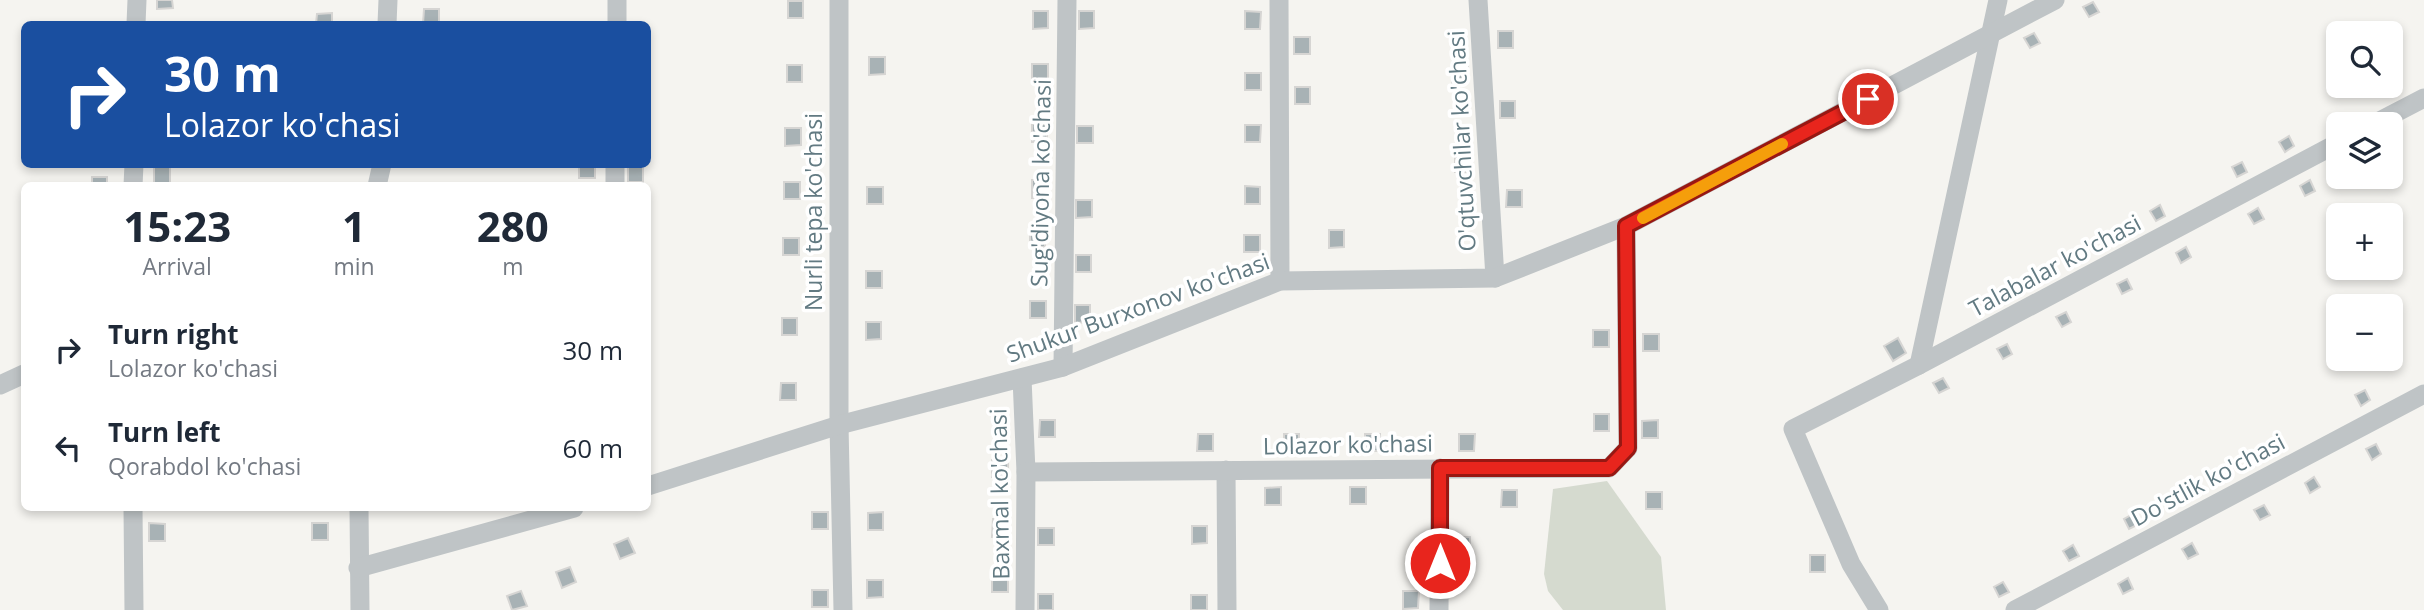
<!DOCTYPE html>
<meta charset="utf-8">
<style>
:root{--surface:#fff;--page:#f2f2f3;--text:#1f2937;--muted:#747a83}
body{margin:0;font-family:"Open Sans",sans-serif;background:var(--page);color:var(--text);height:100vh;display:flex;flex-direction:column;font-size:26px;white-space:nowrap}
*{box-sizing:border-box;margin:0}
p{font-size:23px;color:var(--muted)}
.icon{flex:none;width:38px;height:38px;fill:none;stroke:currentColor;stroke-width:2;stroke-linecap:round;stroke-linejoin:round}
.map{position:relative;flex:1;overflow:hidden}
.drawer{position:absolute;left:21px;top:182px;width:630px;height:329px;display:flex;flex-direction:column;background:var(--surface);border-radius:10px;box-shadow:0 4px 10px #0003}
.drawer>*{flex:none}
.guide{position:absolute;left:21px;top:21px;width:630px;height:147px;border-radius:10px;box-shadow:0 4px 10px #0003;background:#1a4fa0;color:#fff;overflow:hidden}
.buttons{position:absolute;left:2326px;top:21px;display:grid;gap:14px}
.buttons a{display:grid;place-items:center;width:77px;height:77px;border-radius:10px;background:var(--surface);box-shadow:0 4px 10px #0003;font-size:35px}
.pin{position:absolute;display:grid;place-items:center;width:60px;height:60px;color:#fff;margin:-30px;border:4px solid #fff;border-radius:50%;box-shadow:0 2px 7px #0007}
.me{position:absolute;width:77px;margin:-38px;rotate:0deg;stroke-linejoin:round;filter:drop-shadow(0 0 5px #0008)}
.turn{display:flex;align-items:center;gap:24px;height:147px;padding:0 28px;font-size:32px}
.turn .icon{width:91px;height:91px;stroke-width:2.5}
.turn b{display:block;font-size:49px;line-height:60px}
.eta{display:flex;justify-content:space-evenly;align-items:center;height:119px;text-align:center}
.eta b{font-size:42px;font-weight:700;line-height:49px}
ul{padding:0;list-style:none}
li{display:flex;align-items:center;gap:21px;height:98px;padding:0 28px}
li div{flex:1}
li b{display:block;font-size:26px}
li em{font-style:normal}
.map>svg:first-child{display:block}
</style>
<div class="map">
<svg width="2424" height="610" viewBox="0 0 2424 610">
<rect width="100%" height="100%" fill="#f5f4f0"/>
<path fill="#d5dacf" d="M1607 481 1661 557 1666 610H1563L1548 591 1544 574 1553 489Z"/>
<g fill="#a8b2b5" stroke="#d6d5d3" stroke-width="2">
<path d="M157 0H172L173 8 157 9Z"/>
<rect x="788" y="1" width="15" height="17"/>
<path d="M2093 2 2099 12 2089 17 2083 7Z"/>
<path d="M424 9H439V24H423Z"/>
<path d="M1033 11H1048V28L1033 29Z"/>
<path d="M1079 11H1094V28L1079 29Z"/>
<path d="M1245 11 1261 12 1260 29H1245Z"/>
<path d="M332 13V24H316L317 14Z"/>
<rect x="1498" y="31" width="15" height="17"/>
<path d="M2034 33 2040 43 2030 48 2024 38Z"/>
<rect x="1294" y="37" width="16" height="17"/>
<path d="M869 57H885V74L869 75Z"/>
<rect x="1032" y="64" width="16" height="17"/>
<rect x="787" y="65" width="15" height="17"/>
<path d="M1452 65H1468V82L1452 83Z"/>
<rect x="1245" y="73" width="16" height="17"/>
<rect x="1295" y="87" width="15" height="17"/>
<rect x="1500" y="101" width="15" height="17"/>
<path d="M1032 124H1047V141L1032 142Z"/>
<path d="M1245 125H1261L1260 142H1245Z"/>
<rect x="1077" y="126" width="16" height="17"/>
<path d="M785 128H801V145L785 146Z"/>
<path d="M2289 136 2294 146 2285 152 2279 142Z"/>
<path d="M1455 155H1471L1470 172H1455Z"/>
<path d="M2242 162 2247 172 2237 177 2232 167Z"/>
<rect x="579" y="164" width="16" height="14"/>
<rect x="628" y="165" width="15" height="17"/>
<rect x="154" y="167" width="16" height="17"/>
<rect x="92" y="177" width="15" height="9"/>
<rect x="1032" y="180" width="15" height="18"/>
<path d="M2310 180 2315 191 2305 196 2300 186Z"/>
<rect x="784" y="182" width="16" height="17"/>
<path d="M1245 186 1260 187V204H1245Z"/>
<rect x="867" y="187" width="16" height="17"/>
<path d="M1507 190H1522V207H1506Z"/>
<path d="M1076 200H1092V217L1076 218Z"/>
<path d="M2160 205 2165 216 2156 221 2150 211Z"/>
<path d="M2258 208 2264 219 2254 224 2248 214Z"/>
<path d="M2115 229 2121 239 2111 245 2105 235Z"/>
<rect x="1030" y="230" width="15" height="17"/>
<path d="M1329 230H1344V247L1329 248Z"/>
<rect x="1244" y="235" width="16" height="17"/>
<rect x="783" y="238" width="16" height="17"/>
<path d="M2186 247 2191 257 2181 263 2176 253Z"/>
<path d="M2073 252 2079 262 2069 267 2063 257Z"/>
<rect x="1076" y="255" width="15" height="17"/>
<rect x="866" y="271" width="16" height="17"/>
<path d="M2127 279 2132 289 2122 294 2117 284Z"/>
<path d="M2008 286 2014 297 2004 302 1999 292Z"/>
<rect x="1030" y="301" width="16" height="17"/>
<path d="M1075 305H1090V322L1075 323Z"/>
<path d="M2066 312 2071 322 2062 327 2056 317Z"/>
<rect x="782" y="318" width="15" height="17"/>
<path d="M866 322H881V339L866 340Z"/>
<rect x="1593" y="330" width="16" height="17"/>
<rect x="1643" y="334" width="16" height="17"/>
<path d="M1898 338 1906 353 1893 361 1884 346Z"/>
<path d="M2007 344 2012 354 2003 359 1997 349Z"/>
<path d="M1943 378 1949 388 1939 393 1933 383Z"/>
<path d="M781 383H796V400H780Z"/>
<path d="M2365 390 2370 400 2361 406 2355 395Z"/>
<rect x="1594" y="414" width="15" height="17"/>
<path d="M1040 420H1055V437H1039Z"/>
<path d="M1658 420V438H1642V421Z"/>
<path d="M1198 434H1213V451H1197Z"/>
<rect x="1284" y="434" width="15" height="17"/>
<rect x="1365" y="434" width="15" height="17"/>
<path d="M1459 434H1475L1474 451H1459Z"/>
<path d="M2280 435 2286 445 2276 450 2270 440Z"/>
<path d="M2376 444 2381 454 2372 460 2366 449Z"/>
<path d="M1008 459V477H992V460Z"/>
<path d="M2314 477 2320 487 2310 493 2305 483Z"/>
<path d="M1281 487V505H1265V488Z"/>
<rect x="1350" y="487" width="16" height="17"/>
<path d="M1502 490H1517V507H1501Z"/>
<path d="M2176 490 2182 500 2172 506 2166 496Z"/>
<rect x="1646" y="492" width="16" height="17"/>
<path d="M2264 505 2270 515 2260 520 2254 510Z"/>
<rect x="812" y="512" width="16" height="17"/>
<path d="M883 512V530H868V513Z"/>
<path d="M2133 514 2139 524 2129 529 2124 519Z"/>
<path d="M993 519H1008V536L992 537Z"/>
<path d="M149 523 165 524V541H149Z"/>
<rect x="312" y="523" width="16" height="17"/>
<path d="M1192 526H1207V543L1192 544Z"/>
<rect x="1038" y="528" width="16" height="17"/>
<rect x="1454" y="537" width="16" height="17"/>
<path d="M628 538 635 553 620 559 614 544Z"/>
<path d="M2192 543 2198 554 2188 559 2182 549Z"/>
<path d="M2073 545 2079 556 2069 561 2063 551Z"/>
<rect x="1810" y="555" width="15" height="17"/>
<path d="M570 567 576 582 562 588 556 572Z"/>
<rect x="992" y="575" width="16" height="17"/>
<path d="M2128 578 2133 589 2123 594 2118 584Z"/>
<path d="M867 580H883V597L867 598Z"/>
<path d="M2003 582 2009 592 1999 597 1994 587Z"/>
<rect x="812" y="590" width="16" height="17"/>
<path d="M521 591 527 606 512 610 507 596Z"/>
<path d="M1403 591H1419L1418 608 1403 609Z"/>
<rect x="1038" y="594" width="15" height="16"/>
<rect x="1191" y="595" width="16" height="15"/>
</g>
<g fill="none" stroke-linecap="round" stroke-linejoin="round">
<g stroke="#bfc4c6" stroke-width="19">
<path d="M839 0V425L843 610"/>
<path d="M1279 0 1280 281"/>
<path d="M1478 0 1495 278"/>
<path d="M136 24 137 0"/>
<path d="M387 24 388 0"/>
<path d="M617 24V0"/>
<path d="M2374 124 2424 98"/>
<path d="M133 186 134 164"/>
<path d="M377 186 382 164"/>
<path d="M615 186V164"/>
<path d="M1919 365 1998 0"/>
<path d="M1063 367 1067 0"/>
<path d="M1022 378 1026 472 1025 610"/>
<path d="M0 385 24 374"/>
<path d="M1226 470 1227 610"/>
<path d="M1026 472 1609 468 1628 448 1626 226"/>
<path d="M648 486 839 425 1063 367 1280 281 1495 278 1626 226 2055 0"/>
<path d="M133 508 134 610"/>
<path d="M359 508 360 610"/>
<path d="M358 568 574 508"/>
<path d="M1439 610 1440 468"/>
<path d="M1879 610 1851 564 1793 429 1919 365 2338 143"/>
<path d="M2015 610 2424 394"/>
</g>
</g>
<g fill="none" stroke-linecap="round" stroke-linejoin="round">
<defs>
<path id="route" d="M1440 563V468H1609L1628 448 1626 226 1868 99"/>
</defs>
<use href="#route" stroke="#971813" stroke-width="18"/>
<use href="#route" stroke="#e8251d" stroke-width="12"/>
<path stroke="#f59e0b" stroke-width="12" d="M1643 218 1782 144"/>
</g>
<g text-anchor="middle" stroke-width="7" stroke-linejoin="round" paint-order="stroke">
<g font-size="23" fill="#627a82" stroke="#fff">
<text transform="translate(1462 141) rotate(-93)" y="8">O'qtuvchilar ko'chasi</text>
<text transform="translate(1041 183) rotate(-89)" y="8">Sug'diyona ko'chasi</text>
<text transform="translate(814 212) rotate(-90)" y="8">Nurli tepa ko'chasi</text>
<text transform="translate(2055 266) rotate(-28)" y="8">Talabalar ko'chasi</text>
<text transform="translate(1138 308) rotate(-20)" y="8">Shukur Burxonov ko'chasi</text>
<text transform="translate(1348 445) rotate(-1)" y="8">Lolazor ko'chasi</text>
<text transform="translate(2208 480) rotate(-28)" y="8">Do'stlik ko'chasi</text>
<text transform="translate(1000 494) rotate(-91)" y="8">Baxmal ko'chasi</text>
</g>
</g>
</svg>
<div class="buttons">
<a><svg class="icon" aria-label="search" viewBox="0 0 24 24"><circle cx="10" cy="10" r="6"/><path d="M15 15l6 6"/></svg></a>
<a><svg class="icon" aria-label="layers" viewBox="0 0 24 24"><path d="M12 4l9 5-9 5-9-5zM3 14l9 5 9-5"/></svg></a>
<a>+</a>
<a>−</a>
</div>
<div class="pin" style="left:1868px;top:99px;background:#d93025"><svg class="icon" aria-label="arrive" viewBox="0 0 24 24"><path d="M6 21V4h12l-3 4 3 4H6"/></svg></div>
<svg class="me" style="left:1440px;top:563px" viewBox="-20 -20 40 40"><circle r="17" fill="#e8251d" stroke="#fff" stroke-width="3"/><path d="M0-11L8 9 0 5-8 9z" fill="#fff"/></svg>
<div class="guide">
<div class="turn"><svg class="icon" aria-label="right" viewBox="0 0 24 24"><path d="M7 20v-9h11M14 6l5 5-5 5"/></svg><div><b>30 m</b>Lolazor ko'chasi</div></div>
</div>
<section class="drawer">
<div class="eta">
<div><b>15:23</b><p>Arrival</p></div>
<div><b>1</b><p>min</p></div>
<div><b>280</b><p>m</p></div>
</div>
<ul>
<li><svg class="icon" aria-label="right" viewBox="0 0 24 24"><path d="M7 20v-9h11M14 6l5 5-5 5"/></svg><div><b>Turn right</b><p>Lolazor ko'chasi</p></div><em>30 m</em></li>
<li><svg class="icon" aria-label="left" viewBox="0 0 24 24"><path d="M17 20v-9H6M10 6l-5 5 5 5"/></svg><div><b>Turn left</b><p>Qorabdol ko'chasi</p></div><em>60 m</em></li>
</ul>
</section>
</div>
